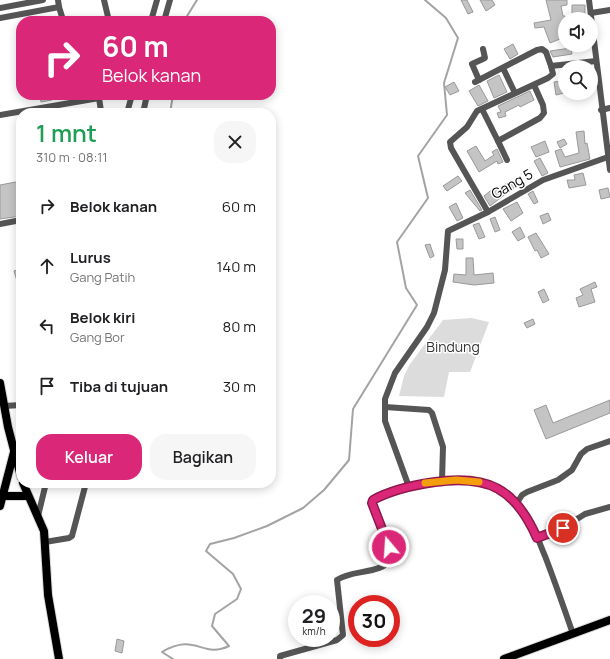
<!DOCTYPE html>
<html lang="id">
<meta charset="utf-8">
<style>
:root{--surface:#fff;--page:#f6f6f6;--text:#202124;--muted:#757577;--accent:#db2777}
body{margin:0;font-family:Manrope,sans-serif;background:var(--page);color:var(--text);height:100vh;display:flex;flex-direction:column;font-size:15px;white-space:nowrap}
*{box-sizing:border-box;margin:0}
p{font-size:13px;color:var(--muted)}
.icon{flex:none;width:22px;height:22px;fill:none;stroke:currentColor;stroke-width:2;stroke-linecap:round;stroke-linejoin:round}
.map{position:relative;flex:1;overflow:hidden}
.details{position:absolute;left:16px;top:108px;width:260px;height:380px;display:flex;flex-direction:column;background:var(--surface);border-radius:16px;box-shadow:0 2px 10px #0003}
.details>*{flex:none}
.top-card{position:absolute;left:16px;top:16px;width:260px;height:84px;border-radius:16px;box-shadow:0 2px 10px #0003;background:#db2777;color:#fff;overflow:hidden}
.fabs{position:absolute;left:558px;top:12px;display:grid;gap:8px}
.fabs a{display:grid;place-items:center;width:40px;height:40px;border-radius:50%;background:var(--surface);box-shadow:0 2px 10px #0003;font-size:20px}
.speed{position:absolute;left:288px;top:595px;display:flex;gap:8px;font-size:20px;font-weight:700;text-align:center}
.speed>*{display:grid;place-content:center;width:52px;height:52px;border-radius:50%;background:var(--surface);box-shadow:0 2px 10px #0003;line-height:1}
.speed small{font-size:10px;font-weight:400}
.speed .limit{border:6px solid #d22;background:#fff;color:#111}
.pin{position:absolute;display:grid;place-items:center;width:34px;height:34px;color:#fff;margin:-17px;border:2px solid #fff;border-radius:50%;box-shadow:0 1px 4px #0007}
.me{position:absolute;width:44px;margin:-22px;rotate:342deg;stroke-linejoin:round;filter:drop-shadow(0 0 3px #0008)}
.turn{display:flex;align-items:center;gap:14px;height:84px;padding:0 20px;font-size:18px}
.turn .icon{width:52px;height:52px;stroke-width:2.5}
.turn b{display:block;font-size:28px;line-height:34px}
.round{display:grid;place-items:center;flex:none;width:42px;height:42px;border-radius:16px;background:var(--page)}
.summary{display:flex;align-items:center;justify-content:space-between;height:68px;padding:0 20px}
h1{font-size:24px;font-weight:600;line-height:30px;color:#1e9e55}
.cta{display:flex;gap:8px;margin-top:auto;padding:8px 20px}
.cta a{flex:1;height:46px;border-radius:16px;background:var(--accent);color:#fff;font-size:16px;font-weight:600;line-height:46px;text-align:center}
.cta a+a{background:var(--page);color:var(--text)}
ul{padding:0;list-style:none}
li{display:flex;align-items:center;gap:12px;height:60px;padding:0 20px}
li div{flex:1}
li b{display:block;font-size:15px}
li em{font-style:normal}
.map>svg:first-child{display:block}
</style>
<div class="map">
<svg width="610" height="659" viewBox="0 0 610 659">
<rect width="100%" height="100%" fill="#fff"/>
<path fill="#dcdcdc" d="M471 318 489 322 470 372H449L444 397 399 396 404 376 410 364 443 320Z"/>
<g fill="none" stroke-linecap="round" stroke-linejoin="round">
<g stroke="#a3a3a3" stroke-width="2">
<path d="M184 21 197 0"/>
<path d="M170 113 173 95"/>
<path d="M173 659 162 652C196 632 202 659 229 646L212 626 215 614 237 599 241 589 233 574 206 551 210 544 234 538 267 526 303 508 324 490 349 460 353 409 417 305 406 288 397 242 428 198 418 156 447 115 444 83 458 38 446 18 425 0"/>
</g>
</g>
<g fill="#c4c4c4" stroke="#999">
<path d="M461 0H467L473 12 468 14Z"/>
<path d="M480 0H492L495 5 486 11Z"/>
<path d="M546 0H567V5L561 6 563 16H565V37L550 43 544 27 535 28 534 23 551 20Z"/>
<path d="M572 5H585V15L572 14Z"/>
<path d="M513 44 518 54 510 59 504 49Z"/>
<path d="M571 48 572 54 553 57 550 51Z"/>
<path d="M499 75 507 92 494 98 487 81Z"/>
<path d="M562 81 564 93 556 95 554 82Z"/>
<path d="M454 82 459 91 450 95 445 87Z"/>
<path d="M479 85 488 101 478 106 469 91Z"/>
<path d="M530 91 534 100 520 107 519 105 505 112 506 116 499 118 497 113 501 112 498 106Z"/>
<path d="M51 95 52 100 41 102 40 97Z"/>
<path d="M584 131 585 144 587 143 590 159 560 167 555 151 561 149 565 157 579 153 576 132Z"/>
<path d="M564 139 567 144 560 148 557 142Z"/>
<path d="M545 141 549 152 536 157 531 147Z"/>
<path d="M476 146 485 161 494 155 492 152 497 149 503 162 498 164 497 161 479 172 467 151Z"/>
<path d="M540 158 548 173 542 176 534 161Z"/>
<path d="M583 173 586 185 569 188 567 180H575L574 175Z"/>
<path d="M458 176 462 181 447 191 443 186Z"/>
<path d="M21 181V216L0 219V185Z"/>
<path d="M511 181 515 187 490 206 484 196 495 187 497 189Z"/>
<path d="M608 188 610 197 601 199 599 190Z"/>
<path d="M470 190 482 210 480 211 465 193Z"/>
<path d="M533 191 538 202 534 204 528 194Z"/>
<path d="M517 202 523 213 511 221 503 209Z"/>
<path d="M456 203 463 218 457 221 449 207Z"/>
<path d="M548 213 551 220 543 224 540 216Z"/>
<path d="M495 217 500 230 495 232 490 219Z"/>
<path d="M479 223 485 237 479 239 473 225Z"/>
<path d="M520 227 525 237 518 241 512 232Z"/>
<path d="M536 233 549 254 541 258 537 250 535 251 528 237Z"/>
<path d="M456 239H463V249H457Z"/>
<path d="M430 244 434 256 430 258 425 245Z"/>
<path d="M466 258H473L474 275 493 273 494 283 474 285 453 282 454 274 466 275Z"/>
<path d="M21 269V290L20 291 14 271Z"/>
<path d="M595 282 597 287 591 289 595 302 579 307 576 298 583 295 580 289Z"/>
<path d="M544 289 549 300 543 303 538 292Z"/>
<path d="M533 319 535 324 527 328 524 323Z"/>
<path d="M610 400V413L546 439 534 410 546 405 553 423Z"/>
<path d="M117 639 124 641 122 653 115 651Z"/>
</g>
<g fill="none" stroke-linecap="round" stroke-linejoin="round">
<defs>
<g id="major">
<path d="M0 383 8 427 21 477"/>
<path d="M23 483 44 531 48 595 59 659"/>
<path d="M3 496H27"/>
<path d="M0 506 14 452"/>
<path d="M504 659 610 620"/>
</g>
</defs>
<use href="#major" stroke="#dbdbdb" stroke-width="10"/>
<g stroke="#555" stroke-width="6">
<path d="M104 0 109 21"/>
<path d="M589 0 610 170"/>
<path d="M59 7 63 20"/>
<path d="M0 8 43 0"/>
<path d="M591 13 610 10"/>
<path d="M0 18 59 7 58 0"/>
<path d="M151 21 157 0"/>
<path d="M164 21 170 0"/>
<path d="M503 68 515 93"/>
<path d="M479 80 472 64 485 58 483 49"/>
<path d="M475 82 537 50 542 49 546 52 551 66"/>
<path d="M99 98 101 111 104 113"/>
<path d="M482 109 498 141 540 118 544 113 543 105 534 85"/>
<path d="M601 110 610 108"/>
<path d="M127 113 132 95"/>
<path d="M143 113 147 95"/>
<path d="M0 115 99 98V95"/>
<path d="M498 141 507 160"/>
<path d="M488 212 451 148 450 142 467 127 477 111 548 78 553 74 551 66 596 61"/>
<path d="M0 224 21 220"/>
<path d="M4 406 21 405"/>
<path d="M385 407 429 410 432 413 443 447 442 481"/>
<path d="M409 487 385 421V399L395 373 427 327 434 313 445 270 448 231 488 212 543 180 608 157"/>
<path d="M517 503 522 495 527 492 558 480 572 470 581 454 587 449 610 441"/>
<path d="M38 516 46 483"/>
<path d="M537 538 558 531 585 514 610 507"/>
<path d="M45 542 69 538 72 536 86 483"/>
<path d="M280 659V656L337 640 343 635 337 580C352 569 382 575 392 558L387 537 372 503 373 500C393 489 418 484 440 481 474 477 506 485 526 514 535 527 539 543 545 556 555 582 564 608 573 634"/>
</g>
<use href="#major" stroke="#000" stroke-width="8"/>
</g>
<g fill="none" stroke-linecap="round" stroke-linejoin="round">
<defs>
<path id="route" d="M389 547 372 503 373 500C391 490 414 485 435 482 488 475 515 488 537 538L563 528"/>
</defs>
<use href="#route" stroke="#8e194d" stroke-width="10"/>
<use href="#route" stroke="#db2777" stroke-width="7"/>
<path stroke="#f59e0b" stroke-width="7" d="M425 483 456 480 479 482"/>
</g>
<g text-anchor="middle" stroke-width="3" stroke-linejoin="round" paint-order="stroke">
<g font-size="14" fill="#000" stroke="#fff">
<text transform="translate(512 184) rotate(-30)" y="5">Gang 5</text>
</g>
<g font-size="14" fill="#333" stroke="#fff">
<text x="453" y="352">Bindung</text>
</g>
</g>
</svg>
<div class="fabs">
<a><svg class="icon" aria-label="sound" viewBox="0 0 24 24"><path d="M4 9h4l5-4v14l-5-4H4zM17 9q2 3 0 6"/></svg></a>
<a><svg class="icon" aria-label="search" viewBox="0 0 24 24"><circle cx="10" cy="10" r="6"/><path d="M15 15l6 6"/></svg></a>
</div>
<div class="speed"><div>29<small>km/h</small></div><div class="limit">30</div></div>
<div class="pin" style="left:563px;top:528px;background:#d93025"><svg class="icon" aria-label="arrive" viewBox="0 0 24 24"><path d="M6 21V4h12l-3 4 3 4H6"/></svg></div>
<svg class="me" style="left:389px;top:547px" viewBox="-20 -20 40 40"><circle r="17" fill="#db2777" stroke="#fff" stroke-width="3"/><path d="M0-11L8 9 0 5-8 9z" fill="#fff"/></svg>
<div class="top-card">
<div class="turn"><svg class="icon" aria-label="right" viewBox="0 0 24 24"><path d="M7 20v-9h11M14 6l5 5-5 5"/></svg><div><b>60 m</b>Belok kanan</div></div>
</div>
<section class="details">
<div class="summary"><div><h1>1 mnt</h1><p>310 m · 08:11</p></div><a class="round"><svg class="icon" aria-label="close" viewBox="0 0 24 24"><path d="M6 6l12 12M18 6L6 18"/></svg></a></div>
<ul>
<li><svg class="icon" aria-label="right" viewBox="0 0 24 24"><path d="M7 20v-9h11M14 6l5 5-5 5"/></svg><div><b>Belok kanan</b></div><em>60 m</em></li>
<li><svg class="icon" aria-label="ahead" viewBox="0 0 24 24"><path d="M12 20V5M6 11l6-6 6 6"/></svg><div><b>Lurus</b><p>Gang Patih</p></div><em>140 m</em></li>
<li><svg class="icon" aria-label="left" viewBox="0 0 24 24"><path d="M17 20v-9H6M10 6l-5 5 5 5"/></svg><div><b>Belok kiri</b><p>Gang Bor</p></div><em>80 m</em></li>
<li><svg class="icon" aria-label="arrive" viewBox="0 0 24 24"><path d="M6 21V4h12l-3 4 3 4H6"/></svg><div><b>Tiba di tujuan</b></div><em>30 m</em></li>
</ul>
<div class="cta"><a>Keluar</a><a>Bagikan</a></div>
</section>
</div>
